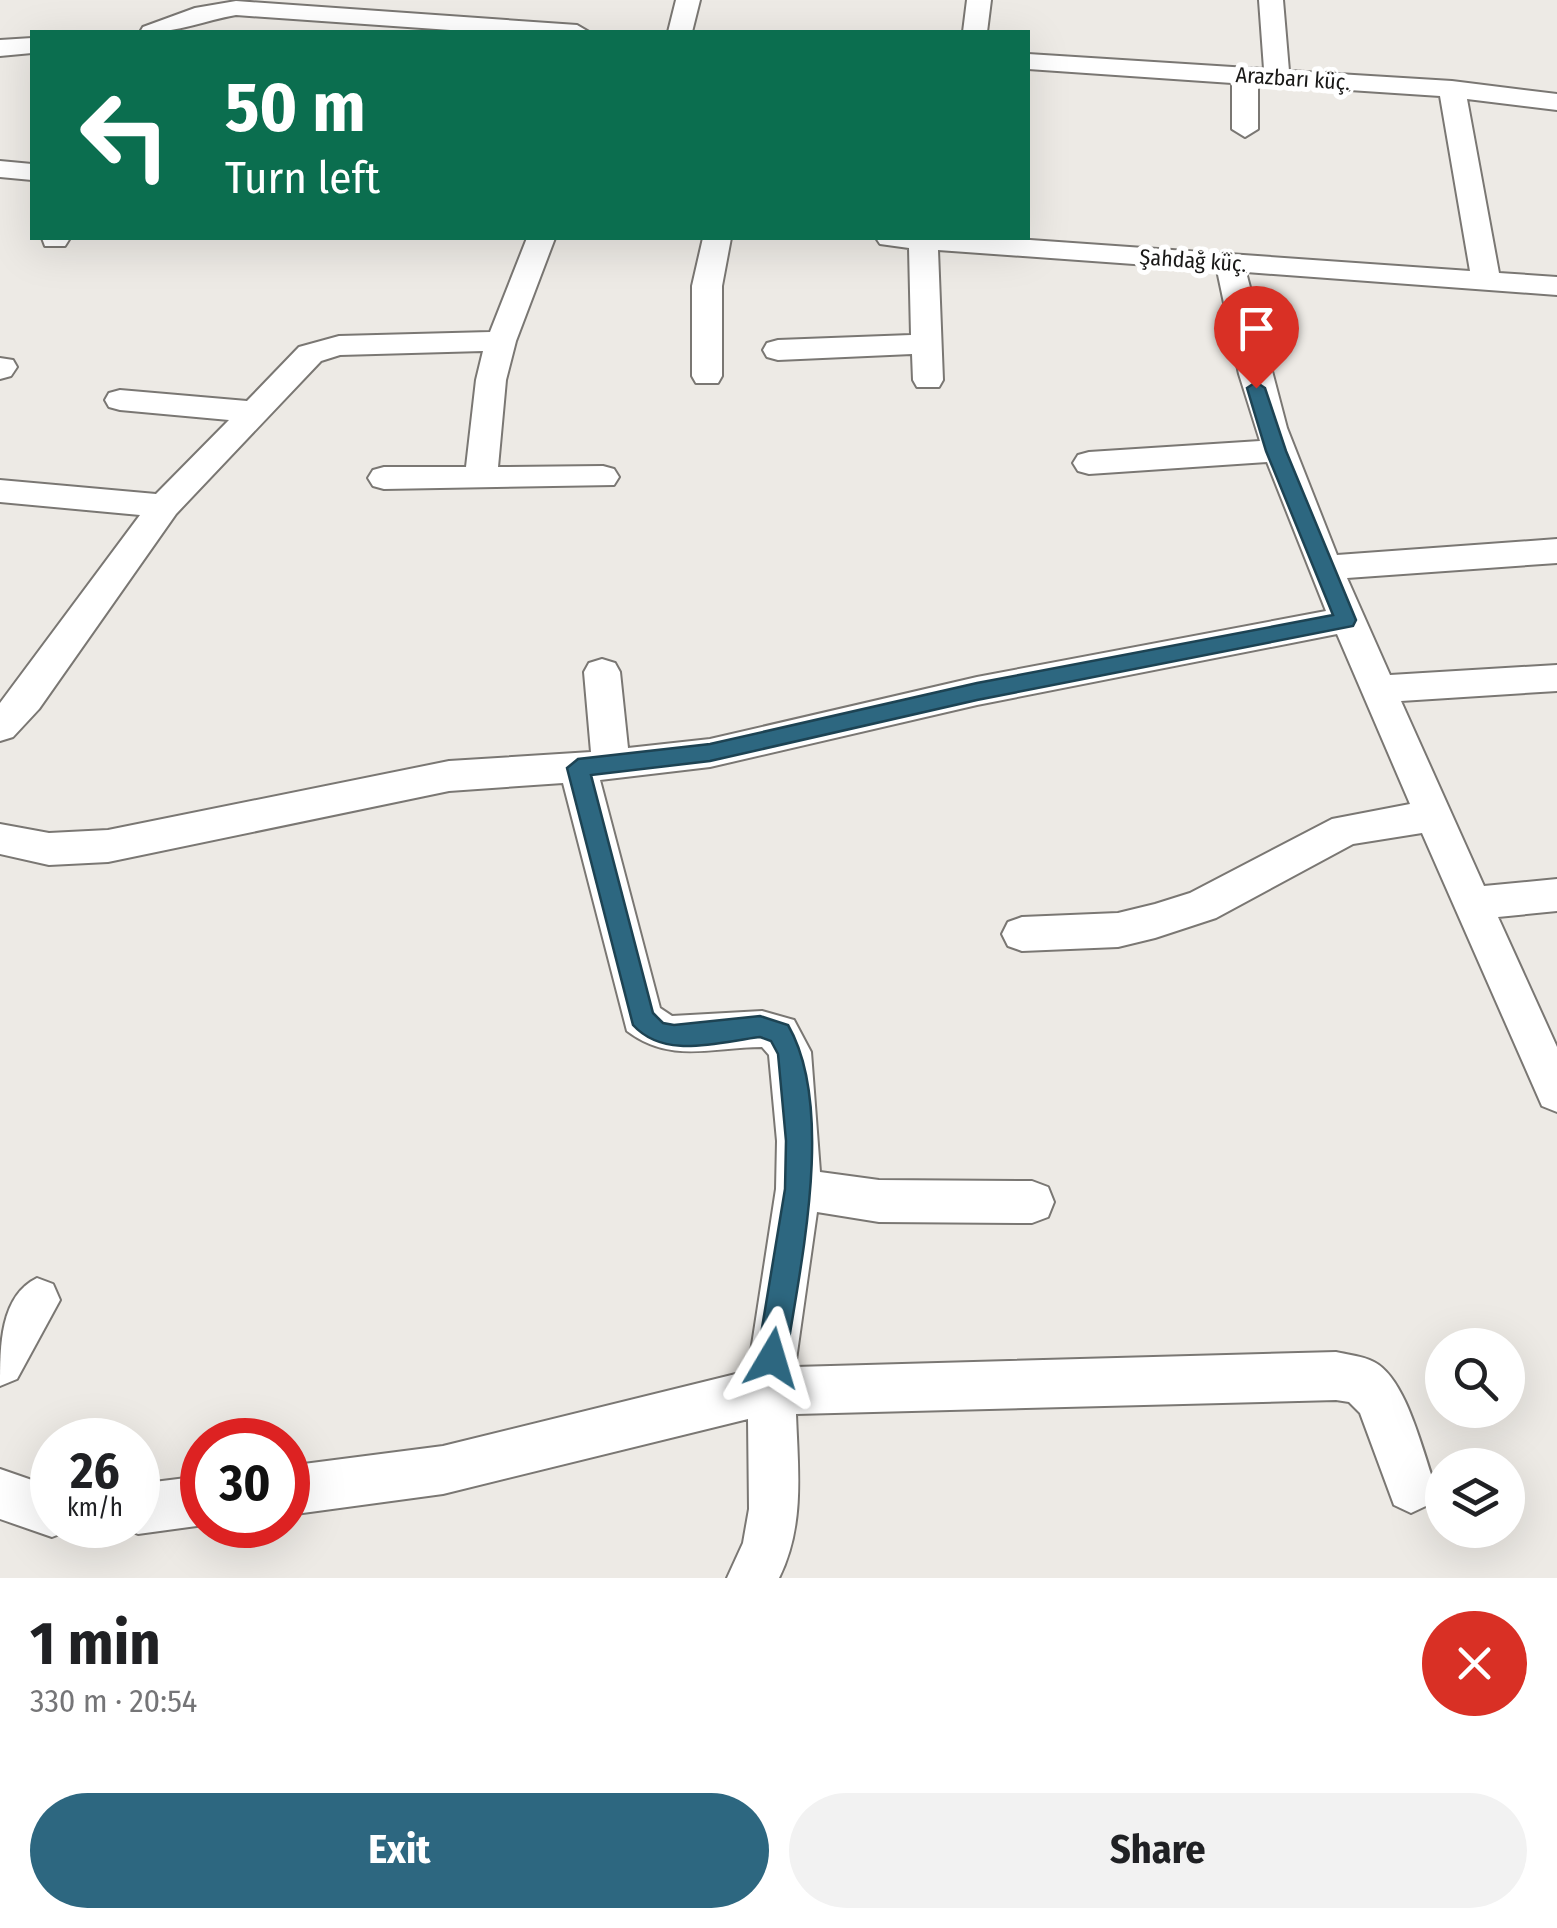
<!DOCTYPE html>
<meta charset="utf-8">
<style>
:root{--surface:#fff;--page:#f2f2f2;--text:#202124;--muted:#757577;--accent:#2d6780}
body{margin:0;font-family:"Fira Sans Condensed",sans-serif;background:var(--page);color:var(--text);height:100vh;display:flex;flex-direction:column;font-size:38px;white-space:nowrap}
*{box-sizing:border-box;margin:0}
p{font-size:32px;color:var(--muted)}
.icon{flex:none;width:55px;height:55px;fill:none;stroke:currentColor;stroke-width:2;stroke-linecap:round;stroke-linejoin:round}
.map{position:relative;height:1578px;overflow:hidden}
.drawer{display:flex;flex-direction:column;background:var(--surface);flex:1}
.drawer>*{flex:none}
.hud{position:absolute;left:30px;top:30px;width:1000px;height:210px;border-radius:0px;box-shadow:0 10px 40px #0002;background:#0b6e4f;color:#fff;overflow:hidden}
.controls{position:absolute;left:1425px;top:1328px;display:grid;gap:20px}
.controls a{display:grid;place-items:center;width:100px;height:100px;border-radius:50%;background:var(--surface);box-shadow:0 10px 40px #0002;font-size:50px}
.speed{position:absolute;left:30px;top:1418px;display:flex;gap:20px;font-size:50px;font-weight:700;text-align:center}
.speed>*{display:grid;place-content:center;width:130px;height:130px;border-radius:50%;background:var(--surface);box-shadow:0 10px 40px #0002;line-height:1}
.speed small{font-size:25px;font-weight:400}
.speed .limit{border:15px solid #d22;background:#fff;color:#111}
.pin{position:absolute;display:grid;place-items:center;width:85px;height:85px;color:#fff;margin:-102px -42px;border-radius:50% 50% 50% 0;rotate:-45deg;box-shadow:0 0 10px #0007}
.pin .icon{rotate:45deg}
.me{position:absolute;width:110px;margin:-55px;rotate:7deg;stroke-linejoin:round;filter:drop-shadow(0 0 8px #0008)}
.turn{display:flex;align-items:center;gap:35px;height:210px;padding:0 30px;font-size:45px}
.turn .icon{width:130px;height:130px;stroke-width:2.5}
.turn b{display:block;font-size:70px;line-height:85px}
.round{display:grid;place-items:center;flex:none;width:105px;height:105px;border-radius:52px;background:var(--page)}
.overview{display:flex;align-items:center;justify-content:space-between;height:170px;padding:0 30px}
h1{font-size:60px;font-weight:700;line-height:75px}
.action{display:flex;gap:20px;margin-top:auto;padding:20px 30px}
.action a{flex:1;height:115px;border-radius:60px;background:var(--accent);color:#fff;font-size:40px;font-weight:700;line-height:115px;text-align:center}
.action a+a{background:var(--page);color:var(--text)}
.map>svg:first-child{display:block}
</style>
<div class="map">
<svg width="1557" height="1578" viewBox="0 0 1557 1578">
<rect width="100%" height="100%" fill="#edeae5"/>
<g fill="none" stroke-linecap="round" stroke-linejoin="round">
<defs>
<g id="minor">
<path d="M676 0H700L692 32H668Z"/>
<path d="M967 0H991L987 32H963Z"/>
<path d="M1259 0H1283L1289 71 1452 81 1557 94V110L1467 99 1499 273 1557 277V295L1246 272 1287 428 1337 555 1557 539V563L1347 578 1390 675 1557 665V691L1401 701 1484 886 1557 879V911L1498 917 1557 1047V1112L1542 1106 1422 833 1353 844 1216 918 1155 938 1118 947 1022 951 1008 946 1002 934 1008 922 1022 917 1118 913 1155 904 1190 893 1332 819 1410 804 1337 634 977 705 710 767 600 780 660 1008 672 1016 762 1011 794 1020 811 1052 820 1172 879 1180 1032 1181 1048 1187 1054 1202 1048 1217 1032 1223 879 1222 817 1212 795 1367 1336 1352C1349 1355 1363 1356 1374 1362 1407 1379 1423 1454 1436 1488L1428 1505 1411 1513 1394 1505 1360 1413 1349 1402 1336 1400 796 1414C798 1470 805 1526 779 1578H727L743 1543 749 1509 748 1419 443 1494 288 1515V1466L443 1446 748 1371 776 1189 777 1141 769 1055 762 1047C713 1047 670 1064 627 1031L563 783 449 791 108 862 49 865 0 854V824L49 833 108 830 449 761 591 752 584 672 589 663 602 659 615 663 620 672 628 748 710 739 977 677 1326 611 1267 462 1089 474 1078 471 1073 463 1078 455 1089 452 1260 441 1239 374 1217 270 938 250 943 380 939 387H917L913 380 912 354 778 360 767 357 763 350 767 343 778 340 911 335 909 248 880 244 876 238H1002L1470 271 1440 96 1258 84V129L1245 137 1232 129V83L1028 69V54L1264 69Z"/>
<path d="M236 1 577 25 589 32H479L236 15C202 21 174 34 140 32L143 27 195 8Z"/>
<path d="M32 38V53L0 56V40Z"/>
<path d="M0 161 32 164V180L0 177Z"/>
<path d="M42 238H70L65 246H45Z"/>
<path d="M527 238H555L516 341 506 380 498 467 603 466 614 469 619 477 614 485 384 489 373 486 368 478 373 470 384 467H466L476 380 483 351 340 355 321 361 176 514 39 709 13 737 0 741V703L140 515 0 502V480L156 494 229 420 120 410 109 407 105 400 109 393 120 390 247 401 299 347 339 336 490 332Z"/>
<path d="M703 238H731L722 286V376L718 383H696L692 376V286Z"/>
<path d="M0 358 13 360 17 367 11 376 0 379Z"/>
<path d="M37 1278 53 1284 60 1300 17 1379 0 1386C0 1346 0 1296 37 1278Z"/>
<path d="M0 1469 52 1487V1525H71L70 1530 52 1537 0 1519Z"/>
<path d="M202 1476 204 1525 138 1534 120 1527 138 1525V1484Z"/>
</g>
</defs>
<use href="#minor" stroke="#7a7773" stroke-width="4"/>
<use href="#minor" fill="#fff" fill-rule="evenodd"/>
</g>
<path fill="#2d6780" stroke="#1d4353" stroke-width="2.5" d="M1256 382 1265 388 1286 451 1356 620 1353 626 977 700 710 761 591 775 653 1013 663 1023 674 1025 760 1016 788 1025C836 1108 800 1266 786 1358L782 1367 772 1372 761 1367 757 1358 785 1189 786 1141 778 1054 771 1041 760 1037C718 1042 665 1060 633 1025L567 768 578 759 710 744 977 683 1333 615 1266 451 1247 388Z"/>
<g text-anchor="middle" stroke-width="10" stroke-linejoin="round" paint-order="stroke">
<g font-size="22" fill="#1a1918" stroke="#fff">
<text transform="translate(1293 78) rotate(4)" y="8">Arazbarı küç.</text>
<text transform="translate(1193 260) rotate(4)" y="8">Şahdağ küç.</text>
</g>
</g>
</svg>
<div class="controls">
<a><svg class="icon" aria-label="search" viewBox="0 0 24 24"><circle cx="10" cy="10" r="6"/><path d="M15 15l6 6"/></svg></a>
<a><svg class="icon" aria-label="layers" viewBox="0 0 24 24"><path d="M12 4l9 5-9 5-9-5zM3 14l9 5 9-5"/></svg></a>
</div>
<div class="speed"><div>26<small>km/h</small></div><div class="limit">30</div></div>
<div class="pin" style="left:1256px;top:388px;background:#d93025"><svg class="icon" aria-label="arrive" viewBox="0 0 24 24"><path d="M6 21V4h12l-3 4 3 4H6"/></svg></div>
<svg class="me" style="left:772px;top:1358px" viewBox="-20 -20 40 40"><path d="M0-17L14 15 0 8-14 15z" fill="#2d6780" stroke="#fff" stroke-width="4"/></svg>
<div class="hud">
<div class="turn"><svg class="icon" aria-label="left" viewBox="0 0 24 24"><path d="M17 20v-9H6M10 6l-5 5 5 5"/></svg><div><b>50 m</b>Turn left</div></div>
</div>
</div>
<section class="drawer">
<div class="overview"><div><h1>1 min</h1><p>330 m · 20:54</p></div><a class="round" style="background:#d93025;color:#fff"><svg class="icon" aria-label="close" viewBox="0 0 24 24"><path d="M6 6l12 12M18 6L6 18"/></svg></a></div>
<div class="action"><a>Exit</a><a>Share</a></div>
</section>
